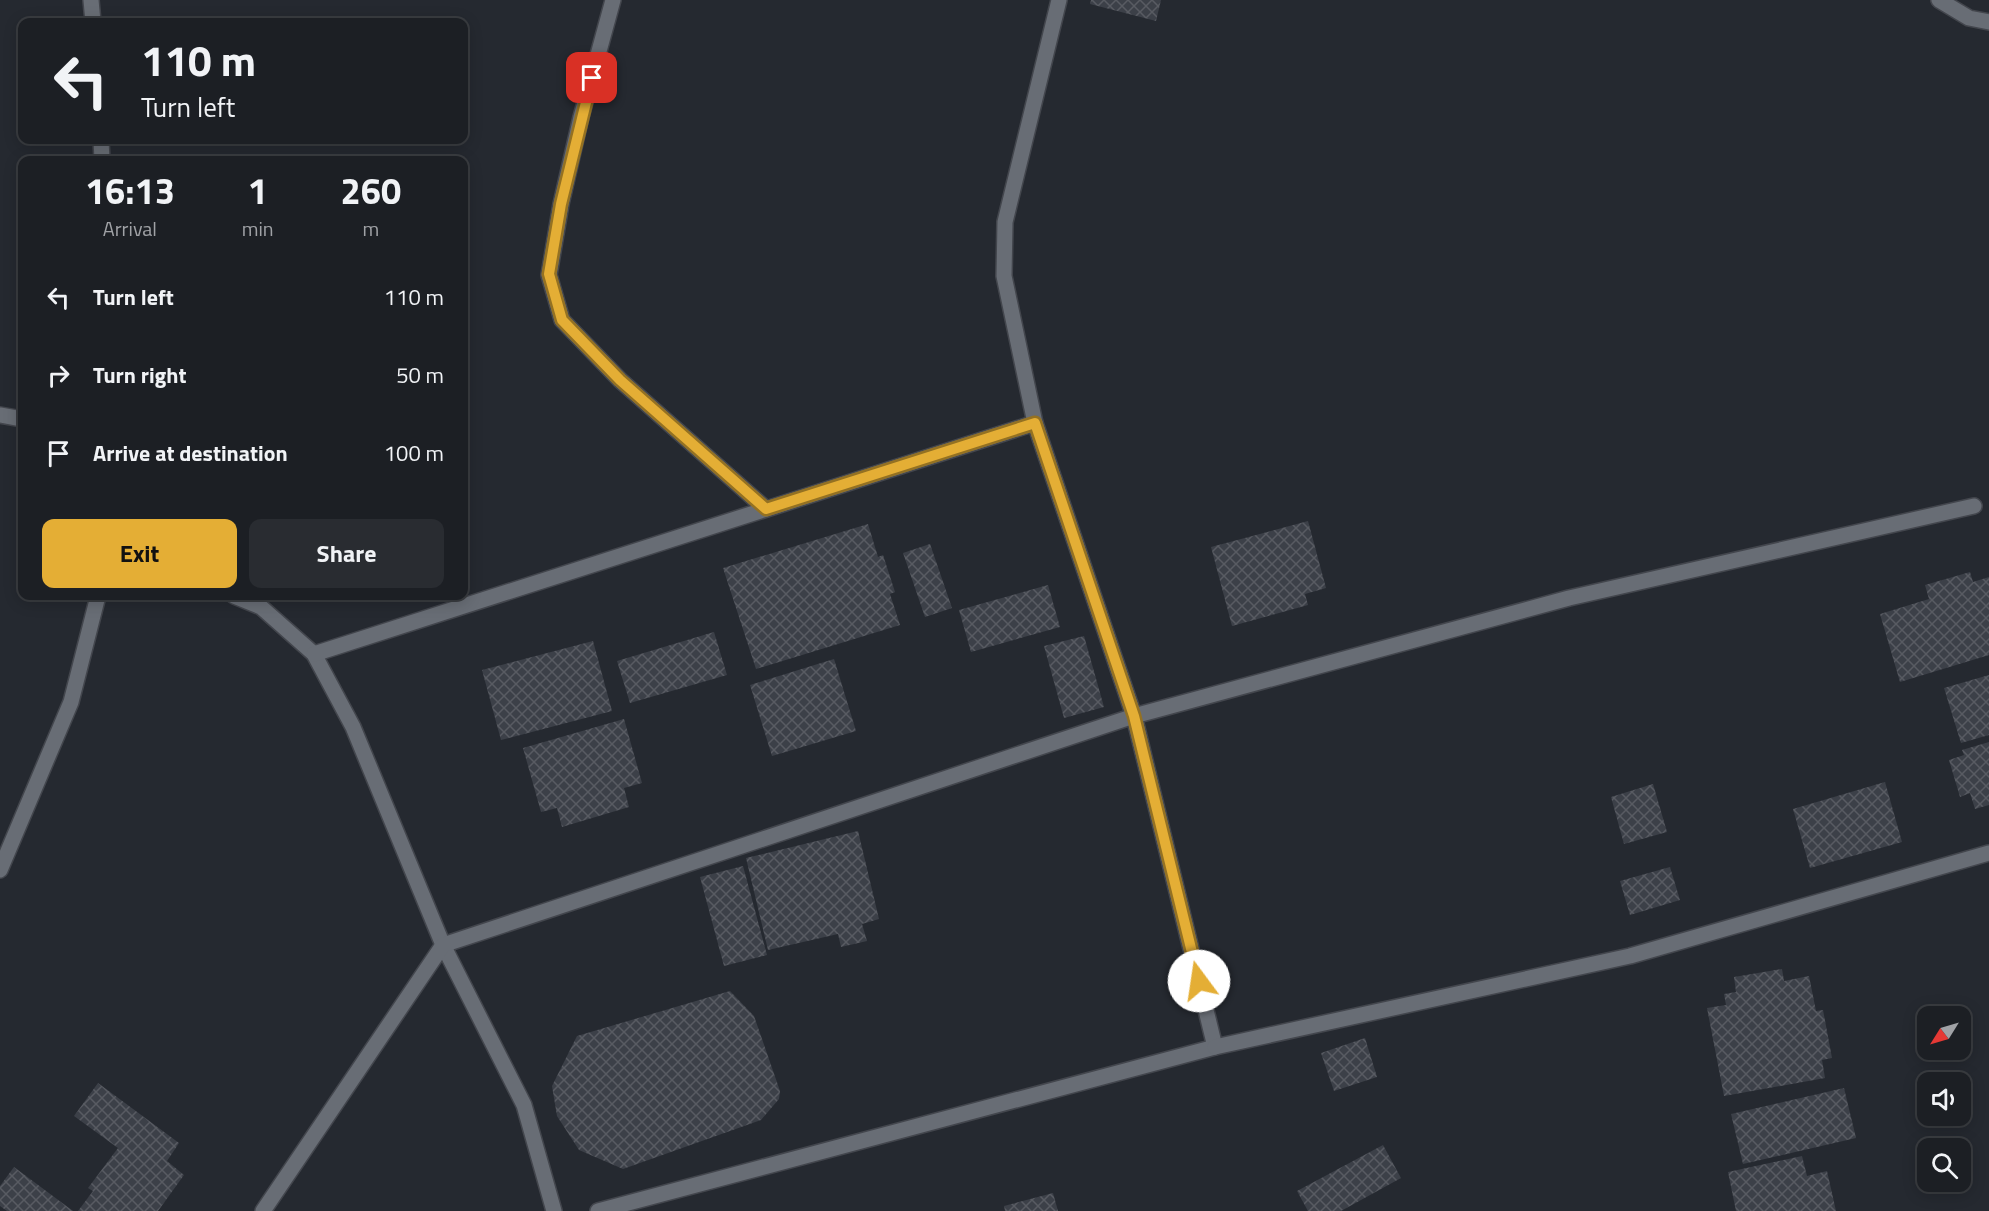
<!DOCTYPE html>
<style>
:root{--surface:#1c1f24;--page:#292c31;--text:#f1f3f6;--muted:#a0a2a6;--line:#3a3d41;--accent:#e4ae35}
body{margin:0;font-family:"Titillium Web",sans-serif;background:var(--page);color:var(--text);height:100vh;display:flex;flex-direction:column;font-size:22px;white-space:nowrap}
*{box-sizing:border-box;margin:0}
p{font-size:20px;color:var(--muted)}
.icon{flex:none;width:33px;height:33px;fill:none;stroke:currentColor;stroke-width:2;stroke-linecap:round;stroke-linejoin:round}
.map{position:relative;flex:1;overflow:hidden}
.sheet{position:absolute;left:18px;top:156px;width:450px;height:444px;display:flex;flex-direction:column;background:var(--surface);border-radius:12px;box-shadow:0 3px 15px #0003,0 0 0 2px var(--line)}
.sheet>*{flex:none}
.banner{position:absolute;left:18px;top:18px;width:450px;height:126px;border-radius:12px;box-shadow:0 3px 15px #0003,0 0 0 2px var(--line);background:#1c1f24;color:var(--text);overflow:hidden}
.needle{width:39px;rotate:233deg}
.controls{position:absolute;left:1917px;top:1006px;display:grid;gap:12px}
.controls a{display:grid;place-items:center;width:54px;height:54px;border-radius:12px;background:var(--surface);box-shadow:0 3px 15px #0003,0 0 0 2px var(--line);font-size:30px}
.pin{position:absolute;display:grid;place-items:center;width:51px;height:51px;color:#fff;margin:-26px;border-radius:12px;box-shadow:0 3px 9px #0006}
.me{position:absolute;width:66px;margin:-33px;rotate:346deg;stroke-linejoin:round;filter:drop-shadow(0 0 4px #0008)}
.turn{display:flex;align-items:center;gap:21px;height:126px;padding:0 24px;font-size:27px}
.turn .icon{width:78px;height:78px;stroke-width:2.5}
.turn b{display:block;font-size:42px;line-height:51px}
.eta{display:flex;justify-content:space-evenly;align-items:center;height:102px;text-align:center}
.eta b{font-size:36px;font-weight:700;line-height:42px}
.button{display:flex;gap:12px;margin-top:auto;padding:12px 24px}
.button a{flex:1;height:69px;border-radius:12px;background:var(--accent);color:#111;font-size:24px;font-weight:700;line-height:69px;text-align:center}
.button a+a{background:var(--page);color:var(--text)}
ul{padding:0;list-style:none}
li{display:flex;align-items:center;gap:18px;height:78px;padding:0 24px}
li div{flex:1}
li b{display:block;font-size:22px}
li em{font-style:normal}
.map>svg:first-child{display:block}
</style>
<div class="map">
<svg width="1989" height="1211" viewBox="0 0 1989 1211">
<defs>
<pattern id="building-cross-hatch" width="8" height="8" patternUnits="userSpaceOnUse" patternTransform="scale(1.5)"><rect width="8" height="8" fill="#3c4048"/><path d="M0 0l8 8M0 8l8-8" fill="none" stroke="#585b62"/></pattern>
</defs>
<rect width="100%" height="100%" fill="#252930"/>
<g fill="url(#building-cross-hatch)">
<path d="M1091 0H1161L1156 21 1090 4Z"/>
<path d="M1308 521 1326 588 1305 594 1308 605 1232 626 1211 547Z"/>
<path d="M868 524 878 557 883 555 895 592 890 594 900 625 756 669 723 568Z"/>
<path d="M930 544 952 608 925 617 903 553Z"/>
<path d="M1970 572 1973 582 1989 577V655L1900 682 1880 614 1929 599 1925 585Z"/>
<path d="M1048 585 1060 627 971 652 959 610Z"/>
<path d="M714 632 727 675 630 703 617 661Z"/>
<path d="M1084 636 1104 707 1064 718 1044 646Z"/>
<path d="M593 641 612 711 501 740 482 670Z"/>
<path d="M834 659 856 731 772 756 750 685Z"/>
<path d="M1989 675V735L1961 743 1944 688Z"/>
<path d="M624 719 642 783 624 788 629 807 562 827 557 808 541 812 523 748Z"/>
<path d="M1989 742V805L1975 809 1970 793 1960 797 1949 760 1964 755 1962 750Z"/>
<path d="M1885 782 1902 842 1810 868 1793 809Z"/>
<path d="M1653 784 1667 832 1624 844 1611 797Z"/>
<path d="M858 831 879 919 862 924 867 941 841 947 838 934 768 950 746 858Z"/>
<path d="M743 866 767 955 724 966 700 877Z"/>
<path d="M1670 867 1680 900 1630 915 1620 881Z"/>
<path d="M1782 969 1784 981 1809 976 1816 1011 1823 1010 1832 1058 1822 1060 1825 1078 1724 1096 1707 1008 1726 1005 1724 994 1736 992 1734 977Z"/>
<path d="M730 991 754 1016 780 1091 779 1099 761 1120 623 1169 579 1150 557 1116 552 1086 577 1036Z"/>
<path d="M1365 1038 1377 1077 1334 1091 1321 1053Z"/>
<path d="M98 1083 179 1143 167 1161 184 1175 158 1211H78L93 1191 88 1188 118 1148 74 1116Z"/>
<path d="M1844 1088 1856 1138 1743 1164 1731 1114Z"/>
<path d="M1383 1145 1401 1178 1341 1211H1308L1297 1191Z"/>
<path d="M1802 1156 1807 1176 1827 1171 1836 1211H1736L1728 1172Z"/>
<path d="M14 1167 73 1211H7L0 1206V1186Z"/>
<path d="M1053 1193 1058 1211H1005L1004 1206Z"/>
</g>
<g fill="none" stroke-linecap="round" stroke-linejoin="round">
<defs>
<g id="minor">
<path d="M613 0 581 117 561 204 549 275 562 320 620 380 766 509"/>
<path d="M1939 0 1969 18 1989 22"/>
<path d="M0 415 22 419"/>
<path d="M1035 423 1004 276 1005 222 1059 0"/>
<path d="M234 596 261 607 314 654 353 727 443 945 524 1105 554 1211"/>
<path d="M314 654 1035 423 1134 716 1215 1047 598 1211"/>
<path d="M1215 1047 1630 956 1989 853"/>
<path d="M263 1211 443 945 1134 716 1569 598 1974 506"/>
</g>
<g id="secondary">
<path d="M91 0 93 22"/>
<path d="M101 140 102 160"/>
<path d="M0 870 71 702 98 596"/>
</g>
</defs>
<use href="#minor" stroke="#43464d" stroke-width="18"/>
<use href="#secondary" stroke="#43464d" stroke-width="18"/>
<use href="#minor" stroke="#686d75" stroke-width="15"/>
<use href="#secondary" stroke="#686d75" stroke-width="15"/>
</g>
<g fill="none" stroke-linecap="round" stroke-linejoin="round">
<defs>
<path id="route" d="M592 78 561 204 549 274 562 320 620 380 766 509 1035 423 1134 716 1199 981"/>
</defs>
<use href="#route" stroke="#947122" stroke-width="15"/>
<use href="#route" stroke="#e4ae35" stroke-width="10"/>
</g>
</svg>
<div class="controls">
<a><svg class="needle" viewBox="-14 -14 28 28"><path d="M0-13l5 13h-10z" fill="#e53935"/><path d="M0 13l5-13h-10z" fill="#a0a2a6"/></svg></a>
<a><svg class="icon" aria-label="sound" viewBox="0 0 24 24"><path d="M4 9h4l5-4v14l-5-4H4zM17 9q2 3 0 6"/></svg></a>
<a><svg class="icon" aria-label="search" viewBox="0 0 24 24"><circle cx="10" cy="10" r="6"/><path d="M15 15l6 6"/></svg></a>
</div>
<div class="pin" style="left:592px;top:78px;background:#d93025"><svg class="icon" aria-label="arrive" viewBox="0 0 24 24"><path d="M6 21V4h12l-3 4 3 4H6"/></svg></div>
<svg class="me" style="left:1199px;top:981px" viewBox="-20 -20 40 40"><circle r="19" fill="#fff"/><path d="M0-13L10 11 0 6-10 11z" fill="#e4ae35"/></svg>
<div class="banner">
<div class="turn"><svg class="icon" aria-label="left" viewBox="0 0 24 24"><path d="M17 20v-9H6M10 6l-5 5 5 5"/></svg><div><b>110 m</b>Turn left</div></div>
</div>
<section class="sheet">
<div class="eta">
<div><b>16:13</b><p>Arrival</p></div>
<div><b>1</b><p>min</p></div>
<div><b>260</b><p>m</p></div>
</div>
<ul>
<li><svg class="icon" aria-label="left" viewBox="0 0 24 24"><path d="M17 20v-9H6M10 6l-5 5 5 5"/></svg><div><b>Turn left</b></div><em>110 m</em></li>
<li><svg class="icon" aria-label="right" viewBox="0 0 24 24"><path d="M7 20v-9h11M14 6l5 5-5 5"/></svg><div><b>Turn right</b></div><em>50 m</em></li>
<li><svg class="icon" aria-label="arrive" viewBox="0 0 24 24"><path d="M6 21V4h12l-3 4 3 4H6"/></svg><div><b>Arrive at destination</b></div><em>100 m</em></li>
</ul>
<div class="button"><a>Exit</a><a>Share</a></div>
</section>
</div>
